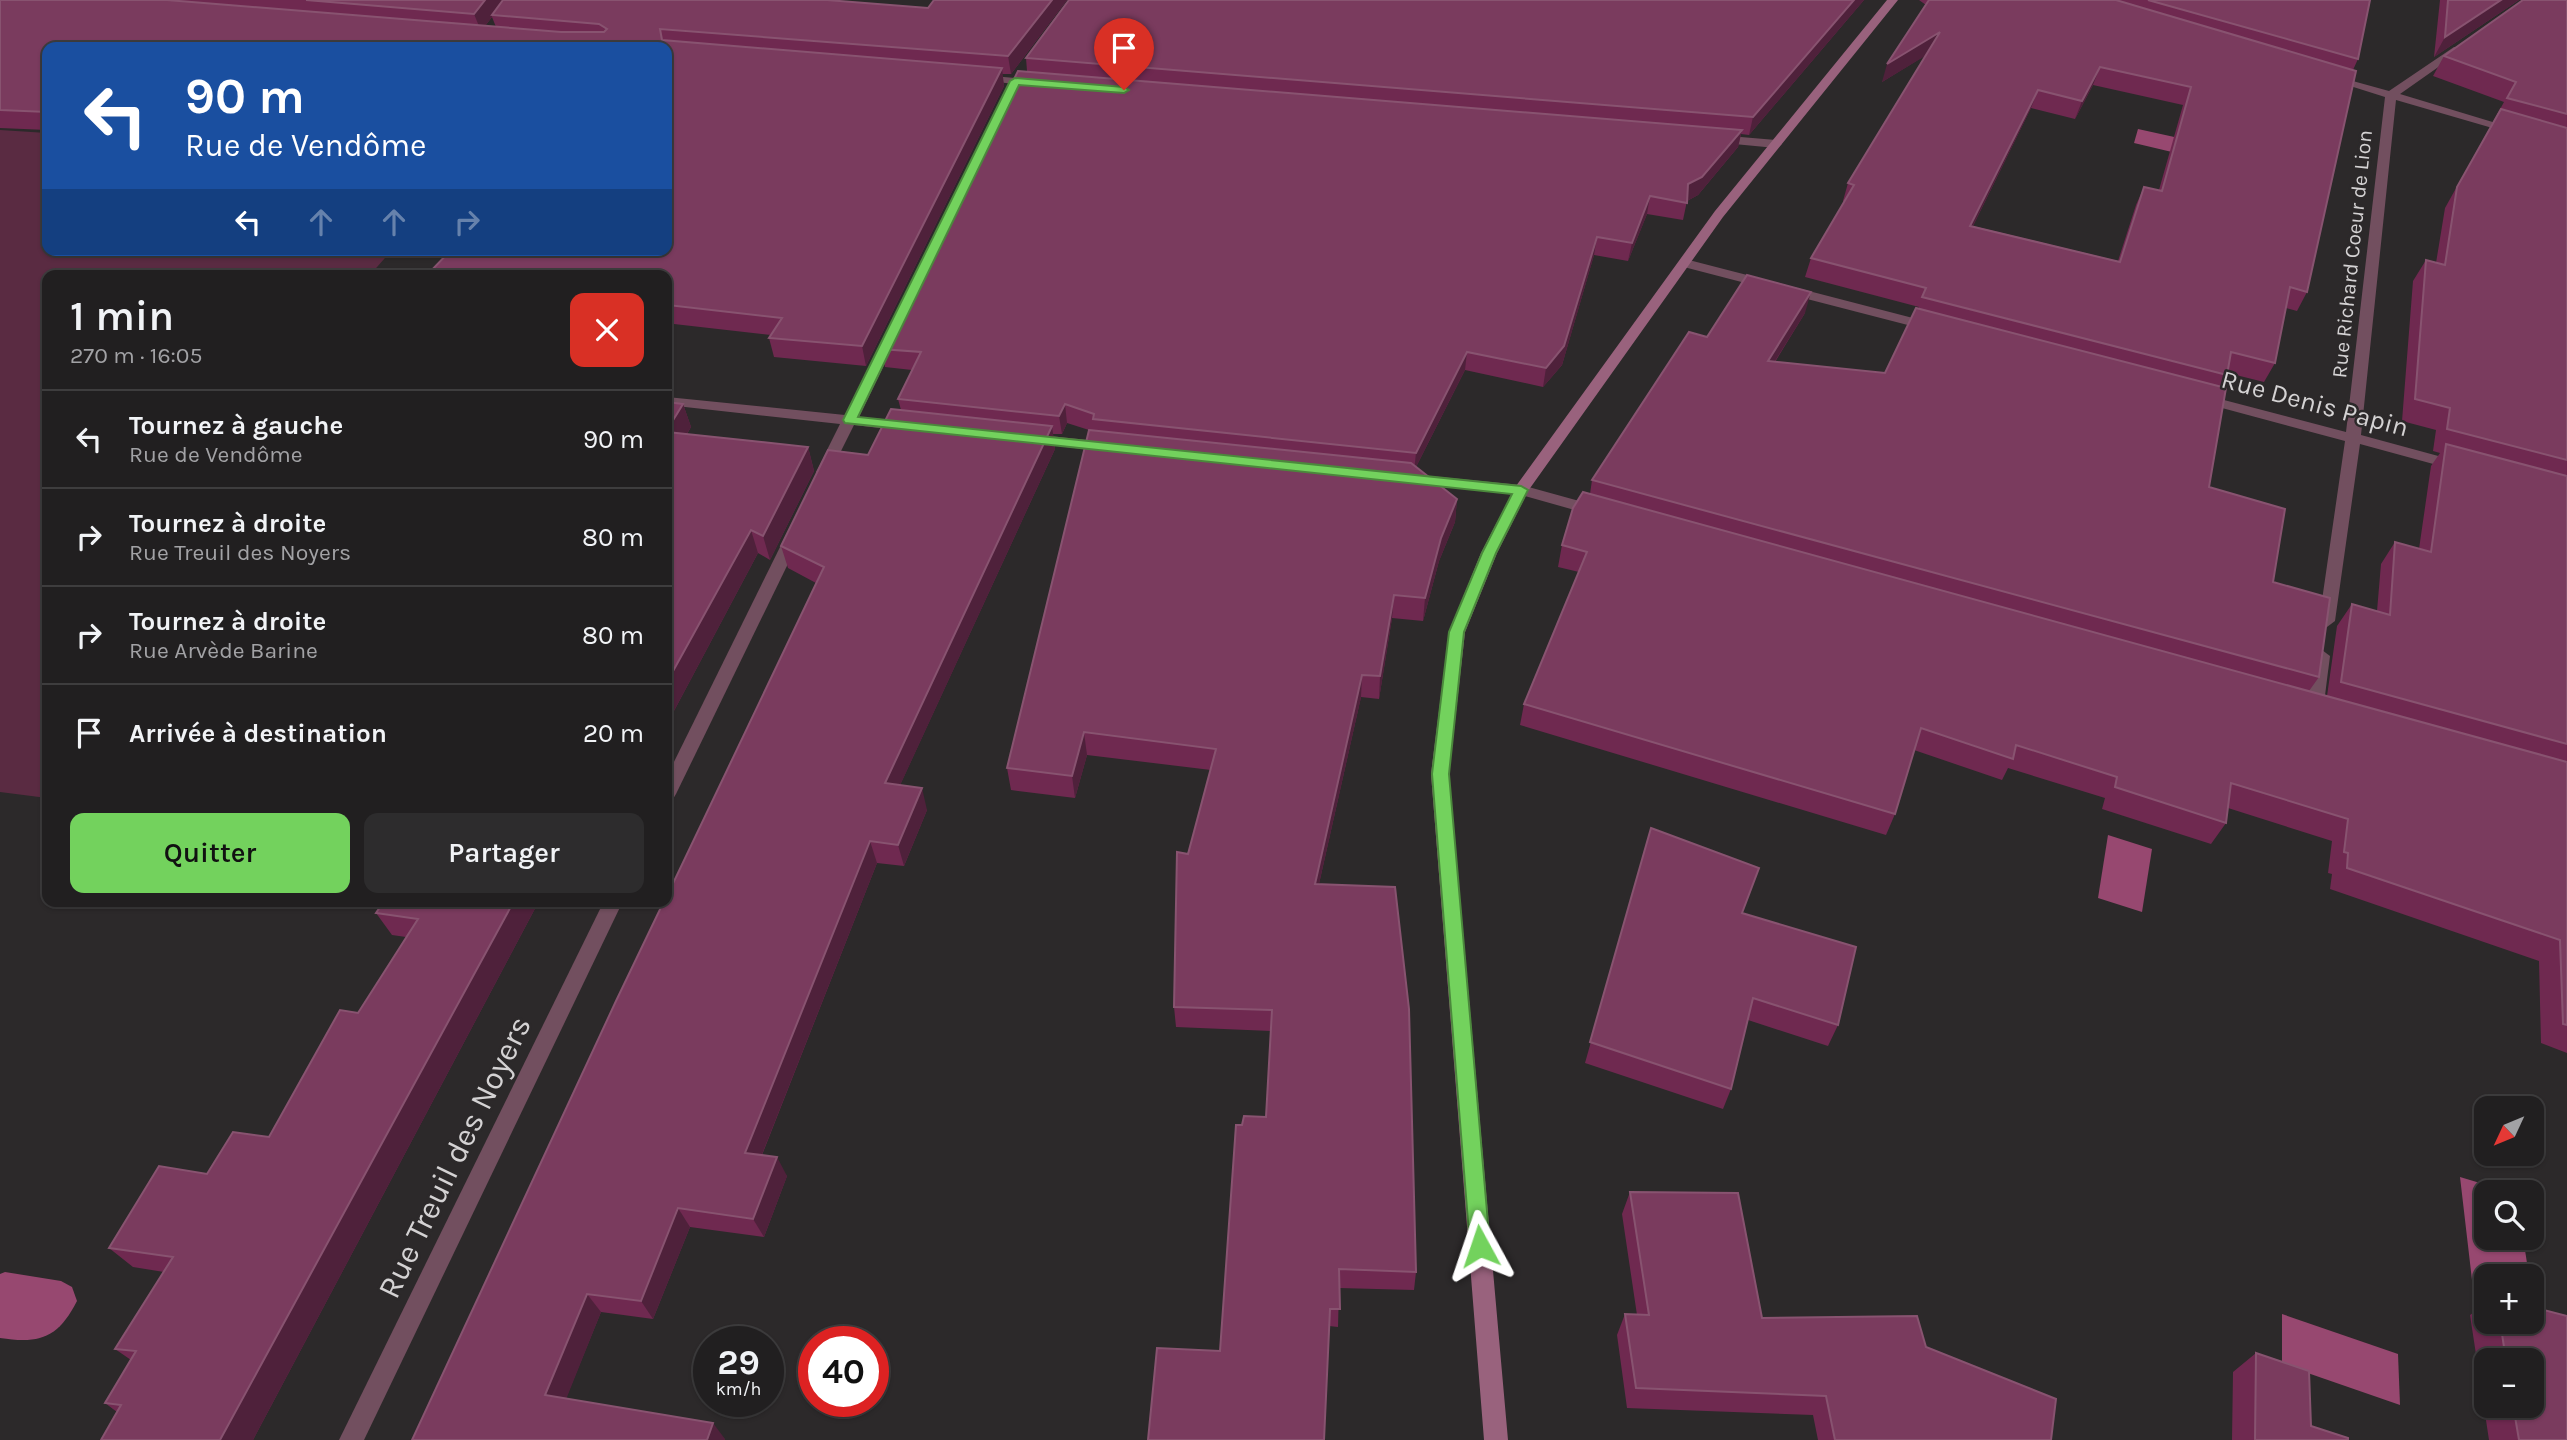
<!DOCTYPE html>
<html lang="fr">
<meta charset="utf-8">
<style>
:root{--surface:#211f20;--page:#2d2c2d;--text:#f1f3f6;--muted:#a2a2a5;--line:#3e3d3e;--accent:#73d25d}
body{margin:0;font-family:Karla,sans-serif;background:var(--page);color:var(--text);height:100vh;display:flex;flex-direction:column;font-size:26px;white-space:nowrap}
*{box-sizing:border-box;margin:0}
p{font-size:23px;color:var(--muted)}
.icon{flex:none;width:38px;height:38px;fill:none;stroke:currentColor;stroke-width:2;stroke-linecap:round;stroke-linejoin:round}
.map{position:relative;flex:1;overflow:hidden}
.drawer{position:absolute;left:42px;top:270px;width:630px;height:637px;display:flex;flex-direction:column;background:var(--surface);border-radius:14px;box-shadow:0 2px 5px #0004,0 0 0 2px var(--line)}
.drawer>*{flex:none}
.guide{position:absolute;left:42px;top:42px;width:630px;height:214px;border-radius:14px;box-shadow:0 2px 5px #0004,0 0 0 2px var(--line);background:#1a4fa0;color:#fff;overflow:hidden}
.needle{width:46px;rotate:226deg}
.tools{position:absolute;left:2474px;top:1096px;display:grid;gap:14px}
.tools a{display:grid;place-items:center;width:70px;height:70px;border-radius:14px;background:var(--surface);box-shadow:0 2px 5px #0004,0 0 0 2px var(--line);font-size:35px}
.speed{position:absolute;left:693px;top:1326px;display:flex;gap:14px;font-size:35px;font-weight:700;text-align:center}
.speed>*{display:grid;place-content:center;width:91px;height:91px;border-radius:50%;background:var(--surface);box-shadow:0 2px 5px #0004,0 0 0 2px var(--line);line-height:1}
.speed small{font-size:18px;font-weight:400}
.speed .limit{border:10px solid #d22;background:#fff;color:#111}
.pin{position:absolute;display:grid;place-items:center;width:60px;height:60px;color:#fff;margin:-72px -30px;border-radius:50% 50% 50% 0;rotate:-45deg;box-shadow:0 0 7px #0007}
.pin .icon{rotate:45deg}
.me{position:absolute;width:77px;margin:-38px;rotate:355deg;stroke-linejoin:round;filter:drop-shadow(0 0 5px #0008)}
.turn{display:flex;align-items:center;gap:24px;height:147px;padding:0 28px;font-size:32px}
.turn .icon{width:91px;height:91px;stroke-width:2.5}
.turn b{display:block;font-size:49px;line-height:60px}
.lanes{display:flex;align-items:center;height:66px;padding:0 28px;background:#0003;justify-content:center;gap:35px;direction:ltr}
.lanes .off{opacity:.35}
.round{display:grid;place-items:center;flex:none;width:74px;height:74px;border-radius:14px;background:var(--page)}
.summary{display:flex;align-items:center;justify-content:space-between;height:119px;padding:0 28px}
h1{font-size:42px;font-weight:600;line-height:52px}
.action{display:flex;gap:14px;margin-top:auto;padding:14px 28px}
.action a{flex:1;height:80px;border-radius:14px;background:var(--accent);color:#111;font-size:28px;font-weight:600;line-height:80px;text-align:center}
.action a+a{background:var(--page);color:var(--text)}
ul{padding:0;list-style:none}
li{display:flex;align-items:center;gap:21px;height:98px;padding:0 28px;border-top:2px solid var(--line)}
li div{flex:1}
li b{display:block;font-size:26px}
li em{font-style:normal}
.map>svg:first-child{display:block}
</style>
<div class="map">
<svg width="2567" height="1440" viewBox="0 0 2567 1440">
<rect width="100%" height="100%" fill="#2c292a"/>
<path fill="#5a2b42" d="M0 130 47 133V250H392L370 275H47V798L0 792Z"/>
<g fill="#974870">
<path d="M2138 129 2197 142 2193 157 2134 143Z"/>
<path d="M2108 835 2152 849 2142 912 2098 898Z"/>
<path d="M2460 1177 2510 1192H2487V1237H2523L2529 1276H2487V1284L2472 1280Z"/>
<path d="M5 1272 61 1281 72 1287 77 1301C58 1338 40 1344 0 1338V1274Z"/>
<path d="M2282 1314 2398 1354 2400 1405 2282 1364Z"/>
</g>
<g fill="none" stroke-linecap="round" stroke-linejoin="round">
<g fill="#724f5f" fill-rule="evenodd">
<path d="M2454 47 2464 49 2400 94 2519 130 2513 134 2396 100 2361 435 2464 463 2467 466 2459 471 2360 444 2335 621 2327 627 2319 621 2345 441 2196 401 2194 398 2201 394 2346 432 2385 97 2325 78 2331 75 2389 91Z"/>
<path d="M981 75 1036 80 1042 83 1036 86 977 80 975 78Z"/>
<path d="M1717 135 1776 140 1782 144 1776 148 1713 142V136Z"/>
<path d="M1685 259 1936 324 1938 327 1931 331 1680 266V260Z"/>
<path d="M892 330 899 334 859 417 905 421 912 426 905 431 854 425 829 475H819L816 472 840 424 667 405V397L845 415 885 334Z"/>
<path d="M1030 434 1107 442 1114 447 1107 452 1025 442 1023 439Z"/>
<path d="M1410 474 1521 485 1601 507 1604 511 1596 516 1521 495 1405 482 1402 479Z"/>
<path d="M794 530 802 535 676 794 673 799 667 801V776L786 535Z"/>
<path d="M2322 650 2330 656 2323 711 2314 717 2305 711 2314 656Z"/>
<path d="M604 901H623L364 1440H339Z"/>
</g>
<path fill="#99627d" fill-rule="evenodd" d="M1887 0H1898L1723 217 1528 491 1497 553 1465 632 1449 774 1508 1440H1484L1431 774 1449 632 1481 553 1516 486 1715 211Z"/>
</g>
<g fill="#6f2950" fill-rule="evenodd">
<path d="M0 0H827L928 8 1067 0 1011 74H1002L1004 86 866 366 774 357 769 338 771 335 674 324 667 335V47H47V130L0 128ZM492 17 496 27 485 26Z"/>
<path d="M1069 0H1864L1749 135 1741 134 1738 147 1698 195 1687 201 1683 220 1647 214 1628 261 1594 255 1562 365 1543 387 1465 370 1416 467 1457 499 1455 522 1439 561 1423 621 1392 618 1379 699 1361 697 1319 884 1416 1272 1414 1290 1339 1288 1338 1327 1329 1326 1220 1351 1242 1125 1266 1117 1271 1031 1176 1027 1174 1007 1188 854 1211 770 1087 755 1075 798 1011 790 1007 768 1089 430 1067 423 1062 434H1053L1055 449 900 785 927 810 904 866 877 863 762 1155 787 1176 764 1237 690 1227 653 1319 601 1312 566 1398 725 1439 724 1440H412L816 583 788 568 781 546 868 455 901 410 898 399 912 370 885 367 881 349 1027 71 1026 58Z"/>
<path d="M1919 0H2370L2358 59 2353 70 2307 292 2297 311 2286 308 2275 363 2264 382 2228 373 2221 387 2209 487 2273 582 2319 677 2309 691 2327 696 2337 626 2352 604 2377 611 2381 564 2395 542 2419 549 2431 466 2440 453 2433 451 2436 430 2402 421 2413 281 2426 260 2436 263 2445 208 2504 102 2433 76 2444 56 2567 0V1053L2541 1043 2539 961 2330 889 2332 874 2328 873 2332 841 2228 808 2226 823 2211 844 2102 809 2105 798 2008 768 2002 780 1914 750 1895 814 1886 835 1520 725 1524 704 1579 572 1558 567 1562 545 1590 494 1592 480 1707 337 1805 313 1775 362 1885 373 1919 307 1805 277 1811 258 1844 202 1843 201 1848 183 1926 55 1882 82 1926 5ZM2093 85 2183 105 2159 190 2144 187 2136 205 2118 261 1973 226 2031 108 2075 119Z"/>
<path d="M2440 0H2519L2434 57Z"/>
<path d="M683 404 691 427 687 434 808 447 814 471 770 560 758 553 667 724Z"/>
<path d="M1651 828 1743 914 1838 1025 1828 1046 1748 1020 1731 1089 1723 1109 1585 1063Z"/>
<path d="M539 901 253 1440H101L117 1412 105 1403 131 1360 115 1349 164 1272 133 1267 109 1248 207 1174 269 1137 358 1013 406 937 392 935 376 913Z"/>
<path d="M1630 1192 1762 1318 1926 1347 2051 1440H1818L1813 1415 1627 1408 1617 1335 1625 1314 1637 1315 1622 1214Z"/>
<path d="M2487 1303V1321H2532L2567 1440H2489L2470 1315ZM2487 1360H2532V1405H2487Z"/>
<path d="M2256 1353 2311 1426 2348 1440H2232L2233 1372Z"/>
</g>
<g fill="#4f213b">
<path d="M485 0H505L492 15V17L481 31 474 14Z"/>
<path d="M1052 0H1067L1011 74 1008 56Z"/>
<path d="M1854 0H1864L1749 135 1753 117Z"/>
<path d="M2501 0H2519L2434 57 2445 37Z"/>
<path d="M1940 32 1935 50 1882 82 1887 64Z"/>
<path d="M2100 67 2093 85 2075 119 2082 101Z"/>
<path d="M1002 68 1004 86 866 366 862 346Z"/>
<path d="M2038 90 2031 108 1964 244 1970 226Z"/>
<path d="M1742 130 1738 147 1698 195 1685 202 1688 184Z"/>
<path d="M1650 196 1647 214 1628 261 1632 243Z"/>
<path d="M1597 237 1594 255 1562 365 1543 387 1546 368Z"/>
<path d="M1811 292 1805 313 1762 382 1768 361Z"/>
<path d="M668 305 674 324 667 335V307Z"/>
<path d="M1467 352 1465 370 1414 471 1416 453Z"/>
<path d="M683 404 691 427 674 455 667 435V430Z"/>
<path d="M1065 404 1067 423 1062 434 1059 416Z"/>
<path d="M1052 426 1055 449 891 805 885 783Z"/>
<path d="M808 447 814 471 770 560 763 536Z"/>
<path d="M1457 499 1455 522 1439 561 1423 621 1425 598 1441 538Z"/>
<path d="M751 530 758 553 667 724V682Z"/>
<path d="M1394 595 1392 618 1379 699 1380 676Z"/>
<path d="M1362 675 1361 697 1314 906 1315 884Z"/>
<path d="M1084 732 1087 755 1075 798 1072 776Z"/>
<path d="M922 788 927 810 904 866 898 845Z"/>
<path d="M870 841 877 863 755 1172 745 1153Z"/>
<path d="M514 901H539L253 1440H220Z"/>
<path d="M777 1157 787 1176 764 1237 753 1219Z"/>
<path d="M678 1208 690 1227 653 1319 641 1301Z"/>
<path d="M587 1294 601 1312 561 1412 545 1395Z"/>
<path d="M713 1423 725 1439 724 1440H707Z"/>
</g>
<g fill="#7a3b5e" stroke="#885370" stroke-width="2" fill-rule="evenodd">
<path d="M0 0H167L561 32H604L607 29 599 24 492 15 503 0H827L928 8 934 0H1052L1008 56 660 29 662 40 1002 68 862 346 769 338 782 318 668 305 667 307V275H427L451 250H667V47H47V112L0 110Z"/>
<path d="M306 0H485L474 14Z"/>
<path d="M1069 0H1854L1753 117 1026 58Z"/>
<path d="M1929 0H2116L2356 71 2307 292 2290 287 2275 363 2231 352 2227 375 1922 297 1926 288 1811 258 1854 185 1848 183 1940 32 1887 64ZM2100 67 2191 87 2162 191 2144 187 2120 262 1970 226 2038 90 2082 101Z"/>
<path d="M2148 0H2370L2358 59Z"/>
<path d="M2448 0H2501L2445 37Z"/>
<path d="M2523 0H2567V114L2507 98 2516 82 2444 56Z"/>
<path d="M1018 71 1742 130 1702 177 1688 184 1687 203 1650 196 1632 243 1597 237 1564 346 1546 368 1467 352 1416 453 1093 419 1094 414 1065 404 1059 416 898 399 921 352 881 349Z"/>
<path d="M2501 109 2567 128V460L2447 429 2450 408 2415 399 2426 260 2445 265 2457 187Z"/>
<path d="M1747 275 1811 292 1768 361 1885 373 1916 308 2226 388 2209 487 2285 509 2273 582 2330 598 2319 677 1592 480 1689 332 1707 337Z"/>
<path d="M667 402 683 404 667 430Z"/>
<path d="M891 409 1052 426 885 783 922 788 898 845 870 841 745 1153 777 1157 753 1219 678 1208 641 1301 587 1294 545 1395 713 1423 707 1440H412L616 1001 664 901H667V896L824 567 781 546 828 450 868 455Z"/>
<path d="M1089 430 1411 463 1457 499 1441 538 1425 598 1394 595 1380 676 1362 675 1315 884 1395 887 1409 1009 1416 1272 1339 1269 1340 1309H1330L1324 1440H1148L1157 1348 1220 1351 1236 1125H1242L1244 1116 1266 1117 1272 1010 1174 1007 1177 852 1188 854 1216 749 1084 732 1072 776 1007 768Z"/>
<path d="M667 432 808 447 763 536 751 530 667 682Z"/>
<path d="M2446 444 2567 476V744L2341 682 2352 604 2390 615 2395 542 2431 552Z"/>
<path d="M1583 492 2567 762V1025L2563 1024 2560 940 2347 868 2348 853 2344 852 2348 819 2231 783 2226 823 2115 787 2117 777 2016 745 2013 759 1921 728 1895 814 1524 704 1587 552 1562 545 1573 508Z"/>
<path d="M1651 828 1759 868 1742 913 1856 947 1838 1025 1753 998 1731 1089 1590 1042Z"/>
<path d="M384 901H514L220 1440H101L121 1405 105 1403 136 1351 115 1349 173 1257 109 1248 159 1166 207 1174 233 1132 269 1137 340 1010 358 1013 418 919 376 913Z"/>
<path d="M1630 1192 1738 1193 1762 1318 1917 1316 1926 1347 2056 1399 2051 1440H1835L1826 1396 1636 1388 1625 1314 1649 1315Z"/>
<path d="M2532 1307 2567 1316V1440H2519L2513 1405H2532V1360H2506L2500 1321H2532Z"/>
<path d="M2256 1353 2309 1371 2311 1426 2348 1438V1440H2255Z"/>
</g>
<path fill="#73d25d" stroke="#4b883c" stroke-width="2" d="M1015 78 1124 87 1129 90 1124 93 1019 85 858 417 1521 486 1528 490 1496 553 1464 632 1449 774 1490 1246 1487 1253 1480 1256 1473 1253 1470 1246 1432 774 1449 632 1482 553 1512 494 845 423 843 420 1010 81Z"/>
<g text-anchor="middle" stroke-width="5" stroke-linejoin="round" paint-order="stroke">
<g font-size="21" fill="#d4d2d3" stroke="#2c292a">
<text transform="translate(2352 254) rotate(-84)" y="7">Rue Richard Coeur de Lion</text>
</g>
<g font-size="26" fill="#d4d2d3" stroke="#2c292a">
<text transform="translate(2315 403) rotate(15)" y="9">Rue Denis Papin</text>
</g>
<g font-size="32" fill="#d4d2d3" stroke="#2c292a">
<text transform="translate(454 1157) rotate(-64)" y="11">Rue Treuil des Noyers</text>
</g>
</g>
</svg>
<div class="tools">
<a><svg class="needle" viewBox="-14 -14 28 28"><path d="M0-13l5 13h-10z" fill="#e53935"/><path d="M0 13l5-13h-10z" fill="#a2a2a5"/></svg></a>
<a><svg class="icon" aria-label="search" viewBox="0 0 24 24"><circle cx="10" cy="10" r="6"/><path d="M15 15l6 6"/></svg></a>
<a>+</a>
<a>−</a>
</div>
<div class="speed"><div>29<small>km/h</small></div><div class="limit">40</div></div>
<div class="pin" style="left:1124px;top:90px;background:#d93025"><svg class="icon" aria-label="arrive" viewBox="0 0 24 24"><path d="M6 21V4h12l-3 4 3 4H6"/></svg></div>
<svg class="me" style="left:1480px;top:1246px" viewBox="-20 -20 40 40"><path d="M0-17L14 15 0 8-14 15z" fill="#73d25d" stroke="#fff" stroke-width="4"/></svg>
<div class="guide">
<div class="turn"><svg class="icon" aria-label="left" viewBox="0 0 24 24"><path d="M17 20v-9H6M10 6l-5 5 5 5"/></svg><div><b>90 m</b>Rue de Vendôme</div></div>
<div class="lanes"><svg class="icon" aria-label="left" viewBox="0 0 24 24"><path d="M17 20v-9H6M10 6l-5 5 5 5"/></svg><svg class="icon off" aria-label="ahead" viewBox="0 0 24 24"><path d="M12 20V5M6 11l6-6 6 6"/></svg><svg class="icon off" aria-label="ahead" viewBox="0 0 24 24"><path d="M12 20V5M6 11l6-6 6 6"/></svg><svg class="icon off" aria-label="right" viewBox="0 0 24 24"><path d="M7 20v-9h11M14 6l5 5-5 5"/></svg></div>
</div>
<section class="drawer">
<div class="summary"><div><h1>1 min</h1><p>270 m · 16:05</p></div><a class="round" style="background:#d93025;color:#fff"><svg class="icon" aria-label="close" viewBox="0 0 24 24"><path d="M6 6l12 12M18 6L6 18"/></svg></a></div>
<ul>
<li><svg class="icon" aria-label="left" viewBox="0 0 24 24"><path d="M17 20v-9H6M10 6l-5 5 5 5"/></svg><div><b>Tournez à gauche</b><p>Rue de Vendôme</p></div><em>90 m</em></li>
<li><svg class="icon" aria-label="right" viewBox="0 0 24 24"><path d="M7 20v-9h11M14 6l5 5-5 5"/></svg><div><b>Tournez à droite</b><p>Rue Treuil des Noyers</p></div><em>80 m</em></li>
<li><svg class="icon" aria-label="right" viewBox="0 0 24 24"><path d="M7 20v-9h11M14 6l5 5-5 5"/></svg><div><b>Tournez à droite</b><p>Rue Arvède Barine</p></div><em>80 m</em></li>
<li><svg class="icon" aria-label="arrive" viewBox="0 0 24 24"><path d="M6 21V4h12l-3 4 3 4H6"/></svg><div><b>Arrivée à destination</b></div><em>20 m</em></li>
</ul>
<div class="action"><a>Quitter</a><a>Partager</a></div>
</section>
</div>
